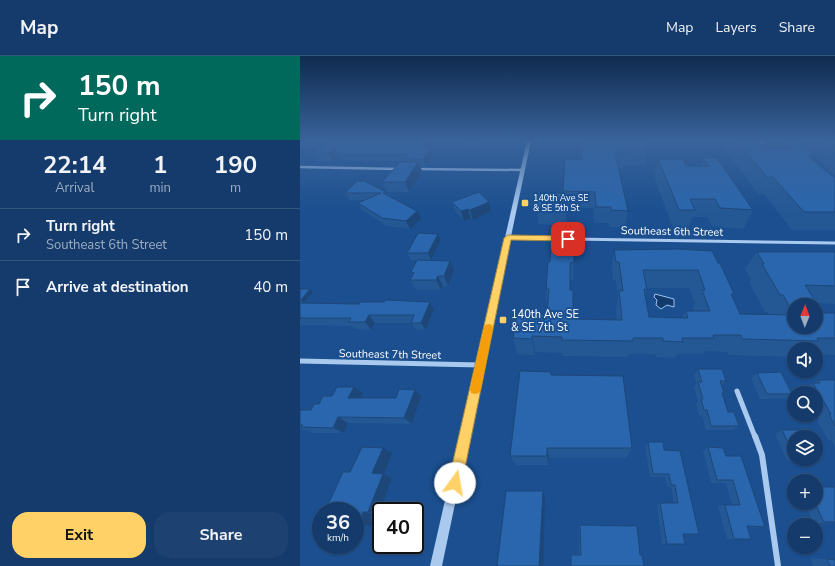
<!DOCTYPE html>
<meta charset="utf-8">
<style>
:root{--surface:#143b6b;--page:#1d4271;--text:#f1f3f6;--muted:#9dadc1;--line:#33557e;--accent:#ffd166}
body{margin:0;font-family:"Nunito Sans",sans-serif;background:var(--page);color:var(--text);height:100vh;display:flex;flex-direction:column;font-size:15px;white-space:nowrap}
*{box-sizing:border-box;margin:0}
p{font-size:13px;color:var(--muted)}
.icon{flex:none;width:22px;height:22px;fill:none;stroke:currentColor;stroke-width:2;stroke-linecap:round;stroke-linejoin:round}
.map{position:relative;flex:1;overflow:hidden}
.side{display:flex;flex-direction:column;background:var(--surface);width:300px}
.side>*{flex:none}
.banner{background:#00695c;color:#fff;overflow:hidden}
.needle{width:26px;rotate:1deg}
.controls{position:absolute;left:487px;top:242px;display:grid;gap:8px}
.controls a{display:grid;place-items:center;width:36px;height:36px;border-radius:50%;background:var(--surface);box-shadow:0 1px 3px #0004,0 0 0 1px var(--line);font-size:20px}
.speed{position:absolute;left:12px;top:446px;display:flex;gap:8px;font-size:20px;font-weight:700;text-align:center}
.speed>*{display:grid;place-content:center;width:52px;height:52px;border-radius:50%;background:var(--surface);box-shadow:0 1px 3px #0004,0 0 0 1px var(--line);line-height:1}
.speed small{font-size:10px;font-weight:400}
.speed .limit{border:2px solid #111;border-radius:6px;background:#fff;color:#111}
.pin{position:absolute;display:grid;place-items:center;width:34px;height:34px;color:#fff;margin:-17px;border-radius:8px;box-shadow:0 2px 6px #0006}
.me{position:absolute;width:44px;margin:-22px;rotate:13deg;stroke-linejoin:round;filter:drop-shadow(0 0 3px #0008)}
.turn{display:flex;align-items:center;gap:14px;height:84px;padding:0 12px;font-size:18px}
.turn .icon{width:52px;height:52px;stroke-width:2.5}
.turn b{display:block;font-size:28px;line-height:34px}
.eta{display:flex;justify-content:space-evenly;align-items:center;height:68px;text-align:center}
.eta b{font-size:24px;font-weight:700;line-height:28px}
.cta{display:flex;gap:8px;margin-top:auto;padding:8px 12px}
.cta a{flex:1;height:46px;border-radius:16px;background:var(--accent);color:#111;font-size:16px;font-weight:700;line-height:46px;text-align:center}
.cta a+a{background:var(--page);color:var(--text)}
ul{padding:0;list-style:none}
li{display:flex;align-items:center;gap:12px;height:52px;padding:0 12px;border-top:1px solid var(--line)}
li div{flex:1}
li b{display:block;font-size:15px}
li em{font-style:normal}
header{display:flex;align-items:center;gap:24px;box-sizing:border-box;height:56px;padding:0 20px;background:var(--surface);border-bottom:1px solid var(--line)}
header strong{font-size:19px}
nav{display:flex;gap:22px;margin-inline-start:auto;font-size:14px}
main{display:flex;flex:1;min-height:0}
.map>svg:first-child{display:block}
</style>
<header>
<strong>Map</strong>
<nav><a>Map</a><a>Layers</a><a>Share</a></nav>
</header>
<main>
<section class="side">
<div class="banner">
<div class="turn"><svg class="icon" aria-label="right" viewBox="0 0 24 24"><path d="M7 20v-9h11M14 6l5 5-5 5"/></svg><div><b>150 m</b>Turn right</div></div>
</div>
<div class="eta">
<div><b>22:14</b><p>Arrival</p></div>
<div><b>1</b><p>min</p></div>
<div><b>190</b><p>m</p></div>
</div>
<ul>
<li><svg class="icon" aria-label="right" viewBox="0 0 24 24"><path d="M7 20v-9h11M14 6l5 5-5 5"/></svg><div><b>Turn right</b><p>Southeast 6th Street</p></div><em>150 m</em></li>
<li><svg class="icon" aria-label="arrive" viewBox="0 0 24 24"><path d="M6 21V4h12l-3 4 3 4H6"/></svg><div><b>Arrive at destination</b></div><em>40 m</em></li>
</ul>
<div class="cta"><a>Exit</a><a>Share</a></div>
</section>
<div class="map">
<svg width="535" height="510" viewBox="0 0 535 510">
<rect width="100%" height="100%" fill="#1b4f8f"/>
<path fill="#123a6d" stroke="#9cc4f0" d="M355 238 374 243V251L367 249 361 253 356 249 357 244 354 241Z"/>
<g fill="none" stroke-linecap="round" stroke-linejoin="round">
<g stroke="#a9c9ee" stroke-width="2.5">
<path d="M443 85 470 87"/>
<path d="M0 111 98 113"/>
<path d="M116 113 223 114"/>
</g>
<path stroke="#a9c9ee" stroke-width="3" d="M208 182 535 187"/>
<g stroke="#a9c9ee" stroke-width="5">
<path d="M0 305 180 309"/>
<path d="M437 335 455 381"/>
</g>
<path stroke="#a9c9ee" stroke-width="6" d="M455 380 462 399 478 510"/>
<path fill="#a9c9ee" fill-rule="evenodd" d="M227 85H231L142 510H130Z"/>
</g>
<g fill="#245895" fill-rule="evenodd">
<path d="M32 85H134L130 90 135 97 126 110H120L122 115 109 136H87L82 126 106 106V105H44L38 100 33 105H18L14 97Z"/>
<path d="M160 85H184L180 91H161L159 86Z"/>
<path d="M278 85H344L348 93 345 109H324L323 112H318L328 155 325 171H309V167H294L293 152H266V170L238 168 237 150 263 137 265 103H280Z"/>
<path d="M421 85H455L463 92H467L464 89 466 85H498L504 90 507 85H498H535V120L523 109 524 108 505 92 514 100 512 103 535 122V174H492L464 138H458L420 87Z"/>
<path d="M403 102 453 154 443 173 412 170 407 161H393L388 172H373L354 121 358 103 386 110H401Z"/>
<path d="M45 137H88L90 140 121 163 110 173 87 170 63 155 58 147 64 144H50Z"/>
<path d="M152 146H189L191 155 173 164 171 162 164 165 155 155Z"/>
<path d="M141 184 131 204H111L107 197Z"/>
<path d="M314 194 418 207 434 238 432 241 440 258 469 259 468 256H465L449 226 451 224 445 213 457 196H535V248L517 247 523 257H535V299L516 298V293H494V301L429 299 427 296 405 295 403 298H377L374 302 356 301 355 298H329L328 301 262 300V297L235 296V299L217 298 213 282 247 259 248 250H247L246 233 248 206H274L273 224H270V234L273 263 317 264 316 252 318 241 316 224H313L312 212ZM347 232H389L395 247 393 251 394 255H386L382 262 349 261 345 241 347 234ZM494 249 516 271H494Z"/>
<path d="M154 214 148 230H143L141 234H116L110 224 112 219 111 216Z"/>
<path d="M0 233 13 236 5 247 59 248 130 246 134 253 126 274H116L111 267H75L71 274 55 273 52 270 0 269Z"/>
<path d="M398 313 426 325 422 330 424 337 422 339 428 356 439 370 433 374H406L402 359H399L396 348 398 345 394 331 397 328 394 319Z"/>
<path d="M457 317 492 338 485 343H460L451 322Z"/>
<path d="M251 319 332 392 326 402H249V409H216L210 400Z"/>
<path d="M518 324H535V391L532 384H528L517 364 519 363 516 357V337H505L503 333Z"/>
<path d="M115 334 121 340 112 368 48 367 44 377H13L7 374H4L0 372V354H11L32 340 63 337 60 342H96Z"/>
<path d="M482 374 494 381V403H516V387L524 402 514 405H487L475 378Z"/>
<path d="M348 386 364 394 399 478 383 479 385 488H362L357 449 360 447H374L371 431H367L365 421H350L345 390Z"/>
<path d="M408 391 426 400 465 471 456 472 448 471 451 483H427L418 450 425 449H432L426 427H411L403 395Z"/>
<path d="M92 397 84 418 92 422 79 458H75L71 470H55V455L50 416Z"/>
<path d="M535 431V467H513L505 447H516Z"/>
<path d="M280 469 340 499 344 510H271V498H279V471Z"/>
<path d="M510 502 527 503 535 510H513Z"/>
</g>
<g fill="#1d4779">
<path d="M127 85H134L125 97 122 90Z"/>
<path d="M179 85H184L180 91 179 86Z"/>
<path d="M132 90 135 97 126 110 123 103Z"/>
<path d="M34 93 38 100 33 105 29 97Z"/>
<path d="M118 106 122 115 109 136 105 126Z"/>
<path d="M189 146 191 155 173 164 170 154Z"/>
<path d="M168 153 171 162 164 165 161 155Z"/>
<path d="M117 155 121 163 110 173 106 165Z"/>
<path d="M138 178 141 184 131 204 128 197Z"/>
<path d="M150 205 154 214 148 230 144 220Z"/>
<path d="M138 220 143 230 141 234 136 224Z"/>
<path d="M10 233 13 236 4 247 1 244Z"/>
<path d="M130 246 134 253 126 274 121 267Z"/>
<path d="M69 259 75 267 71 274 65 266Z"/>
<path d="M232 280 235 296V299L232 283Z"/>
<path d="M54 331 63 337 58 348 48 342Z"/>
<path d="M115 334 121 340 112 368 104 362Z"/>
<path d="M38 361 48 367 44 377 33 372Z"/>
<path d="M83 392 92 397 84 418 92 422 79 458 68 456 72 417Z"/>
<path d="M247 392 249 402V409L247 400Z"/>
<path d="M243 435 245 441 243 510H239Z"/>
<path d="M63 456 75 458 71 470 59 469Z"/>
</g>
<g fill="#2a66ad" stroke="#1d4779" fill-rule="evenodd">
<path d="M32 85H127L122 90H132L123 103 105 102 108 98H40L34 93 29 97H14L26 88Z"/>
<path d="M160 85H179V86H159Z"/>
<path d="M280 85H344L348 93 325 94 326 96H315L328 155 311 154V151H296L295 136 263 135 265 103H282Z"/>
<path d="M437 85H455L463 92H491L483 85H498L514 100H508L535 122V156H504L473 121H467Z"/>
<path d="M527 85H535V91Z"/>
<path d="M403 102H417L453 154 420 152 415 143H390L395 154H379L358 103H383L386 110H409Z"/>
<path d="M100 106H118L105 126H82Z"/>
<path d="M57 125H64L88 137H83L117 155 106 165 82 162 58 147 81 137H45Z"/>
<path d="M179 136 189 146 170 154 168 153 161 155 152 146Z"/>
<path d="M238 137H266V152L237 150Z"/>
<path d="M118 177 138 178 128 197H107Z"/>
<path d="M251 193H274V206L270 207V234H273V263L322 264 319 234 323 235 319 206H316L314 194 378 193 412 195 418 207H420L434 238H431L440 258 494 259V271H516V249H494V258L483 239H480L462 208H464L457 196H535V230L505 229 523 257H535V282H517L519 285 442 283 441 279H413L414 282H382L383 286 363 285V282H333V285L262 284V281L232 280V283L213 282 217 259H247L249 233H246L248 206H250ZM343 214H398L405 234H402L410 255H386L388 262 349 261 344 233 347 234Z"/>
<path d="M117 204 150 205 144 220H138L136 224H110L114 217 111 216Z"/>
<path d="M0 233H10L1 244H0Z"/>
<path d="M85 244 130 246 121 267H111L114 259H69L65 266H48L51 262H0V247L59 248 60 246H84Z"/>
<path d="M398 313H422L426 325H420L424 337H422L428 356H434L439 370H411L407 354H404L401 343H403L398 326H402Z"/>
<path d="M220 315 251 316V319L323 320 332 392H247V400H210Z"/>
<path d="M481 316 492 338H467L457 317Z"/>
<path d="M518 324H535V370L529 358H531L513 327H520Z"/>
<path d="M37 331H54L48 342H96L99 333 115 334 104 362 38 361 33 372 1 371 3 369H0V354H11L14 348H19L23 340H32Z"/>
<path d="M482 374H510L513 381H494V399Z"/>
<path d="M348 386H363L364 394 380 395 399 478H383L385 488H367L360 447H378L375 429H371L369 418H353Z"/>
<path d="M516 387 524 402H516Z"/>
<path d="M62 391 83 392 72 417 83 418 68 456H63L59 469H55V455H25L43 416H50Z"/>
<path d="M408 391 423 392 426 400H441L465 471 447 470 451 483H434L425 449H440L433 424H417Z"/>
<path d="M516 431H535V466H524L515 447H516Z"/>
<path d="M206 435H243L239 510H197Z"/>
<path d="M280 469 337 470 340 499H342L344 510H271V499H281Z"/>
<path d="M527 503 535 504V510H530Z"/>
</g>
<linearGradient id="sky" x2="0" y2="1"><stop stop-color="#0f2b4f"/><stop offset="0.54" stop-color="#39639b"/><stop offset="1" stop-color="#39639b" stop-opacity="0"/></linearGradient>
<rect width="535" height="156" fill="url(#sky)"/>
<path fill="#ffd166" stroke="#a68842" d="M208 179 268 180 271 183 268 185 211 184 162 427 160 432 155 434 150 432 148 427 204 182Z"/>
<path fill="#f59e0b" d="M189 268 192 269 193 272 181 333 179 337 175 338 171 337 170 333 184 272 185 269Z"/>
<g fill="#ffd166" stroke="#1b4f8f" stroke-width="1.5">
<rect x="221" y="143" width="8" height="8" rx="2"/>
<rect x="199" y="260" width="8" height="8" rx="2"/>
</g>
<g text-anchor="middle" stroke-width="4" stroke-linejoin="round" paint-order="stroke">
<g font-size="9" fill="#fff" stroke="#1b4f8f" text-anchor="start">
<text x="233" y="145">140th Ave SE<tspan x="233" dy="10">&amp; SE 5th St</tspan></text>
</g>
<g font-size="11" fill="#fff" stroke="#1b4f8f">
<text transform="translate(372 175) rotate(1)" y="4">Southeast 6th Street</text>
<text transform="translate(90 298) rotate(1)" y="4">Southeast 7th Street</text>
</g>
<g font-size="11" fill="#fff" stroke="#1b4f8f" text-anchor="start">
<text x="211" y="262">140th Ave SE<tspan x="211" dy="13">&amp; SE 7th St</tspan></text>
</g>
</g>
</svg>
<div class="controls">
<a><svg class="needle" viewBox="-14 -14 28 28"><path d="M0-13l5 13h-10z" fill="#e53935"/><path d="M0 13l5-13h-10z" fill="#9dadc1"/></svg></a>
<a><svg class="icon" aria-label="sound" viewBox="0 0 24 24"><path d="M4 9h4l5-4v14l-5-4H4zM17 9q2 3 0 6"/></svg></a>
<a><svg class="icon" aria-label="search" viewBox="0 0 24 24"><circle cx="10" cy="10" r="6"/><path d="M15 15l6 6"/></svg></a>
<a><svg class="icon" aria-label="layers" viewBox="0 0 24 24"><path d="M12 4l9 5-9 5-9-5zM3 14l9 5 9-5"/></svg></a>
<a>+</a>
<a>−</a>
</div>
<div class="speed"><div>36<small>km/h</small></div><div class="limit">40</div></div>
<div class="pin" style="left:268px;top:183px;background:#d93025"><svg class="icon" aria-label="arrive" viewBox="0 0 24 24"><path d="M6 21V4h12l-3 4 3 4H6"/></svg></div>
<svg class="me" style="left:155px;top:427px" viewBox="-20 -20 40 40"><circle r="19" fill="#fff"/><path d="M0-13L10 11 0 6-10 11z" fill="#ffd166"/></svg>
</div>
</main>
